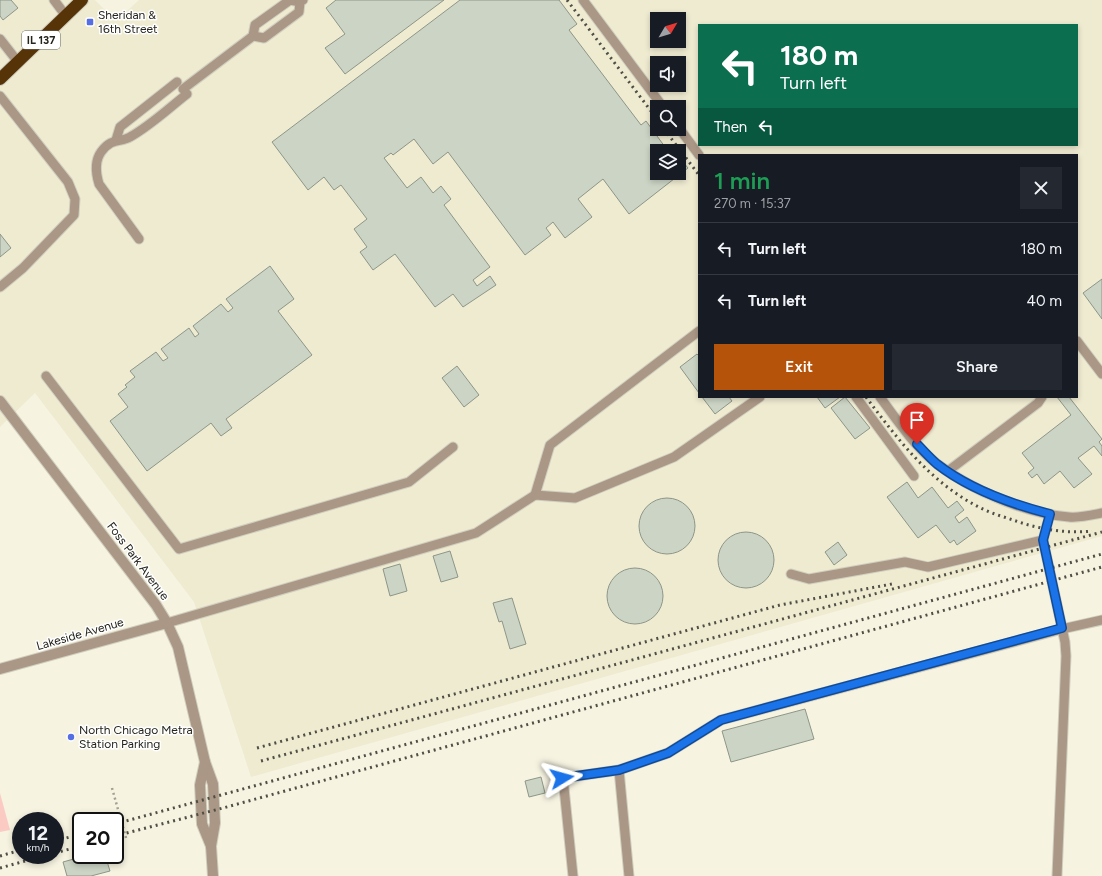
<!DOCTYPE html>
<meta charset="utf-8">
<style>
:root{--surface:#171b24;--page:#242831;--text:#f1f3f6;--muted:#9ea1a6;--line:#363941;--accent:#b45309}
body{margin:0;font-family:Figtree,sans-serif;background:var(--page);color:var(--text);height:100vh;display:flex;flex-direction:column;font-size:15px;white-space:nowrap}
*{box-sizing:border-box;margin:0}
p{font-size:13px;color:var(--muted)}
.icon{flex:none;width:22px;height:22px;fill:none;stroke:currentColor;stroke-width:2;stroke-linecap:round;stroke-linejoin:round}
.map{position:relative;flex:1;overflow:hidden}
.panel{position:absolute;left:698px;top:154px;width:380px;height:244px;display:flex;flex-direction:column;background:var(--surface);border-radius:0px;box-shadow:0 2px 6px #0003}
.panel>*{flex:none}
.top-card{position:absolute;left:698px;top:24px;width:380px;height:122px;border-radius:0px;box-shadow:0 2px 6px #0003;background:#0b6e4f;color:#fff;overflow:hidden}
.needle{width:26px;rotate:52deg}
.fabs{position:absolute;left:650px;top:12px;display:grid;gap:8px}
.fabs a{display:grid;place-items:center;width:36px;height:36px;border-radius:0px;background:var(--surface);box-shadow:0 2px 6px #0003;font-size:20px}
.speed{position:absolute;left:12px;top:812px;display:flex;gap:8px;font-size:20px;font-weight:700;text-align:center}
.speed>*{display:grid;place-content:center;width:52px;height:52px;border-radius:50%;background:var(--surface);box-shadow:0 2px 6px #0003;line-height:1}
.speed small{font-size:10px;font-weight:400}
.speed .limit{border:2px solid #111;border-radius:6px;background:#fff;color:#111}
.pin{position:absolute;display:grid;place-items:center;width:34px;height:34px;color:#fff;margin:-41px -17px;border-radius:50% 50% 50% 0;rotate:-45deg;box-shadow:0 0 4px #0007}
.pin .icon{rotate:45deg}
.me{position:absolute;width:44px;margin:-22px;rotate:82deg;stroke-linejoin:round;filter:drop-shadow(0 0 3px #0008)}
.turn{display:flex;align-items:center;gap:14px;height:84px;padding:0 16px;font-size:18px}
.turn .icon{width:52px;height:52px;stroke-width:2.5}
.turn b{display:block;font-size:28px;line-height:34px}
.then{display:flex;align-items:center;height:38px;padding:0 16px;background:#0003;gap:8px;font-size:15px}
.round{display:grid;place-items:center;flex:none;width:42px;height:42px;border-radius:0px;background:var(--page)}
.summary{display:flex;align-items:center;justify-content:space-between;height:68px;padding:0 16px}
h1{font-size:24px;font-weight:600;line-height:30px;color:#1e9e55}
.primary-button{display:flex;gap:8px;margin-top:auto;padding:8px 16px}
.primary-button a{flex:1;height:46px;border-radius:0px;background:var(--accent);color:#fff;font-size:16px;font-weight:600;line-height:46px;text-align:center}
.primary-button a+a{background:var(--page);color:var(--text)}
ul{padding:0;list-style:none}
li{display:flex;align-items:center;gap:12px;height:52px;padding:0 16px;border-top:1px solid var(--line)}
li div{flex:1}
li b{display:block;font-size:15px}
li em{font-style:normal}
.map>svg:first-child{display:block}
</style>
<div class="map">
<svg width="1102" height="876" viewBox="0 0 1102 876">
<rect width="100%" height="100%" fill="#f6f3e1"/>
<path fill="#efebd1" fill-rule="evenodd" d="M0 0H95L116 21 139 0H1102V536L251 777 194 602 35 393 0 427ZM657 19H679V41H657ZM699 25H1077V145H699ZM657 63H679V85H657ZM657 107H679V129H657ZM657 151H679V173H657ZM699 155H1077V397H699Z"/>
<path fill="#fbcbc3" d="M0 793 10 830 0 832Z"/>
<g fill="#cbd4c5" stroke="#8d9687">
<path d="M0 0H11L18 8 3 20 0 16Z"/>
<path d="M336 0H444L345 74 325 48 345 34 326 8Z"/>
<path d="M460 0H559L577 24 569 30 641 125 646 121 668 151H657V173H679V157L688 168 629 214 603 179 578 199 592 217 565 238 553 222 546 228 551 235 525 255 448 152 433 164 414 139 393 155 391 153 384 158 407 188 421 177 433 193 441 186 451 199 444 205 490 267 473 280 477 286 490 276 496 285 463 307 453 294 435 307 395 254 373 270 360 252 367 247 354 229 367 219 341 185 334 190 324 177 308 190 272 142Z"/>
<path d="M0 234 11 248 0 257Z"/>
<path d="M270 266 294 299 278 311 312 355 226 419 232 428 221 436 211 423 147 471 110 421 128 407 118 394 127 387 125 385 135 377 130 371 156 352 163 361 168 358 161 349 189 328 195 337 199 334 193 326 221 304 228 312 233 308 226 299Z"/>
<path d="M1102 279V319L1083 293Z"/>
<path d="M697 354 699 356V393L680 367Z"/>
<path d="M457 366 479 395 464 407 442 378Z"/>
<path d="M702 397H729L732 401 715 414Z"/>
<path d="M817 397H840L825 408Z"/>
<path d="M845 397 870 428 855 439 831 408Z"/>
<path d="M1057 397H1069L1102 439 1099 442 1102 446V456L1094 446 1078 458 1092 474 1074 488 1060 471 1044 484 1037 474 1032 478 1028 473 1034 468 1022 453 1071 415Z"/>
<path d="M907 482 918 498 932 487 948 508 957 501 964 510 955 517 959 523 967 517 976 531 957 545 954 540 950 543 936 525 918 538 887 497Z"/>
<circle cx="667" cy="526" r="28"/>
<circle cx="746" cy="560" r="28"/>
<path d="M838 542 847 555 834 565 825 552Z"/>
<path d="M450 551 458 577 441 582 433 556Z"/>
<path d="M400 564 407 591 390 596 383 569Z"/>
<circle cx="635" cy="596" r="28"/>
<path d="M512 598 526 644 510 649 502 621 499 622 493 603Z"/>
<path d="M805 709 814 739 731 762 722 731Z"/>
<path d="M541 777 545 793 529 797 525 781Z"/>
<path d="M88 855H105L110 871 91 876H67L63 862Z"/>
</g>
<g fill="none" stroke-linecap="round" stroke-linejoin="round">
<defs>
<g id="lane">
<path d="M54 0 66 16"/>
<path d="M583 0 663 107"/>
<path d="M253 36 255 25 290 0 300 2"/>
<path d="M0 39 18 62"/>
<path d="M183 89 253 36 264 38 299 12 300 2 303 0"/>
<path d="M0 96 68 182 75 199 74 215 23 268 0 287"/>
<path d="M679 128 699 155"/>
<path d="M116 140 120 127 177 82"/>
<path d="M139 239 99 184C96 174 94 162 101 152 112 137 120 143 130 137 150 126 169 108 187 94"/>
<path d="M1077 341 1102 374"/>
<path d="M46 376 179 549 409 482 453 447"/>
<path d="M856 397 914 476"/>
<path d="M880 397C897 420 914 446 937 464 972 490 1026 514 1069 517 1079 518 1092 515 1102 513"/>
<path d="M948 471 1038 403 1042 397"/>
<path d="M535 495 550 445 699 331"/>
<path d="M1043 540 1065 642 1066 656 1057 876"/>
<path d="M791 574 809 579 905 562 928 567 1043 540 1050 514"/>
<path d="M167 623 476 533 535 495 575 498 674 457 760 397"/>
<path d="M619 770 629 876"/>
<path d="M573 876 563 778 619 770 668 753 721 720 1062 629 1102 620"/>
</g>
<g id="street">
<path d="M0 401 156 605 167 623 178 647 205 762 213 784 215 823 211 846"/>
<path d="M0 669 167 623"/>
<path d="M205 762 200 785 202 824 211 846 213 876"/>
</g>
<path id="highway" d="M0 79 82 0"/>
</defs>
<use href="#lane" stroke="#d0cebe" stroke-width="11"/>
<use href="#street" stroke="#d0cebe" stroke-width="12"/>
<use href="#highway" stroke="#d0cebe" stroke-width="14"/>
<path stroke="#a3a193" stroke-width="2.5" stroke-dasharray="2 3" stroke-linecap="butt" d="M112 788 126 838"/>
<use href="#lane" stroke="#aa9786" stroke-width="9"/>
<use href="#street" stroke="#aa9786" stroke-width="10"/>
<use href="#highway" stroke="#573308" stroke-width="12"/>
<g stroke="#504f46" stroke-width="3" stroke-dasharray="2 4" stroke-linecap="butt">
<path d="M567 0 657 119"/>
<path d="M664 129 699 175"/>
<path d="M866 397C899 441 933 486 985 510 994 514 1004 517 1013 520 1038 529 1066 534 1092 531"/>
<path d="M257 748 780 605 892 584"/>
<path d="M261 761 1102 532"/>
<path d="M115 824 1102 554"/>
<path d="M115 836 223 808 1102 567"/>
<path d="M55 841 81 834"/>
<path d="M55 853 81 846"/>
<path d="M0 856 21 850"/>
<path d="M0 868 47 855"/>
</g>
</g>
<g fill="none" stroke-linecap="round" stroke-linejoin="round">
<defs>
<path id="route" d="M562 778 619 770 668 753 721 720 1062 628 1043 540 1050 514C1011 504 969 489 937 464 930 458 924 451 917 444"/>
</defs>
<use href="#route" stroke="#114b97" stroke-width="10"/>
<use href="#route" stroke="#1a73e8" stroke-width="7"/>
</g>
<g fill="#566ee4" stroke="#fff" stroke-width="1.5">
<rect x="86" y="18" width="8" height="8" rx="2"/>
<circle cx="71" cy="737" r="4"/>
</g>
<g text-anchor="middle" stroke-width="3" stroke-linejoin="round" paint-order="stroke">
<rect fill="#fff" stroke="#666661" stroke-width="1" x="22" y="31" width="38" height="18" rx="3"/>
<g font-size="11" font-weight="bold" fill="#25241d">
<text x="41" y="44">IL 137</text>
</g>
<g font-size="12" fill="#25241d" stroke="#fff" text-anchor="start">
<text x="98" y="19">Sheridan &amp;<tspan x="98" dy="14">16th Street</tspan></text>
<text x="79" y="734">North Chicago Metra<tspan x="79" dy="14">Station Parking</tspan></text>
</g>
<g font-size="12" fill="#25241d" stroke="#fff">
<text transform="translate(138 561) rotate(53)" y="4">Foss Park Avenue</text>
<text transform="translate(80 634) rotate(-16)" y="4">Lakeside Avenue</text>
</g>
</g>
</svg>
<div class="fabs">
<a><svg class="needle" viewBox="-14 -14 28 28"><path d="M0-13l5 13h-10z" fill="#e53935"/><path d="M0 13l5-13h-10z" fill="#9ea1a6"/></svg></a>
<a><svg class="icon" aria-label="sound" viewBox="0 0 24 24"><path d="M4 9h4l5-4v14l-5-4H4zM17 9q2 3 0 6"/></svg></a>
<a><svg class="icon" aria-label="search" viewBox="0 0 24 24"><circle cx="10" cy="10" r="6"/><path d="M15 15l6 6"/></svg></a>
<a><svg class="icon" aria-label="layers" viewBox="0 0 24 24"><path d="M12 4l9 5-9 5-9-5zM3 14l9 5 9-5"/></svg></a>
</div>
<div class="speed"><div>12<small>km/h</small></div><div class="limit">20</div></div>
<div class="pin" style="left:917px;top:444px;background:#d93025"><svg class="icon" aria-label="arrive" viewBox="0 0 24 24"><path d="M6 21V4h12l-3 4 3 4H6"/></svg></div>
<svg class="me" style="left:562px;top:778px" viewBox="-20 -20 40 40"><path d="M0-17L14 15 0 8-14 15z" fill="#1a73e8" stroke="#fff" stroke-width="4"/></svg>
<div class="top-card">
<div class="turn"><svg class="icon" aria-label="left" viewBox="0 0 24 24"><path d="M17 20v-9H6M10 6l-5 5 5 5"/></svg><div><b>180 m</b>Turn left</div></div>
<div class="then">Then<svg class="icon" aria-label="left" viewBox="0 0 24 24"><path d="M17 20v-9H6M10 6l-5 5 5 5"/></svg></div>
</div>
<section class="panel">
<div class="summary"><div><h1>1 min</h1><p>270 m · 15:37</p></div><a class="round"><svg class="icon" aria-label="close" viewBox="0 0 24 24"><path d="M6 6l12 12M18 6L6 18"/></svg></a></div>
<ul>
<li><svg class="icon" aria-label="left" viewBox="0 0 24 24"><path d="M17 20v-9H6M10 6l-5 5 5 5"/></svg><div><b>Turn left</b></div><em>180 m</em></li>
<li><svg class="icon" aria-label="left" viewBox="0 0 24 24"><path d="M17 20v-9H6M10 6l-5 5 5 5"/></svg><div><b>Turn left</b></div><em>40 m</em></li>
</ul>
<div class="primary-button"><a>Exit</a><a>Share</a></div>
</section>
</div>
